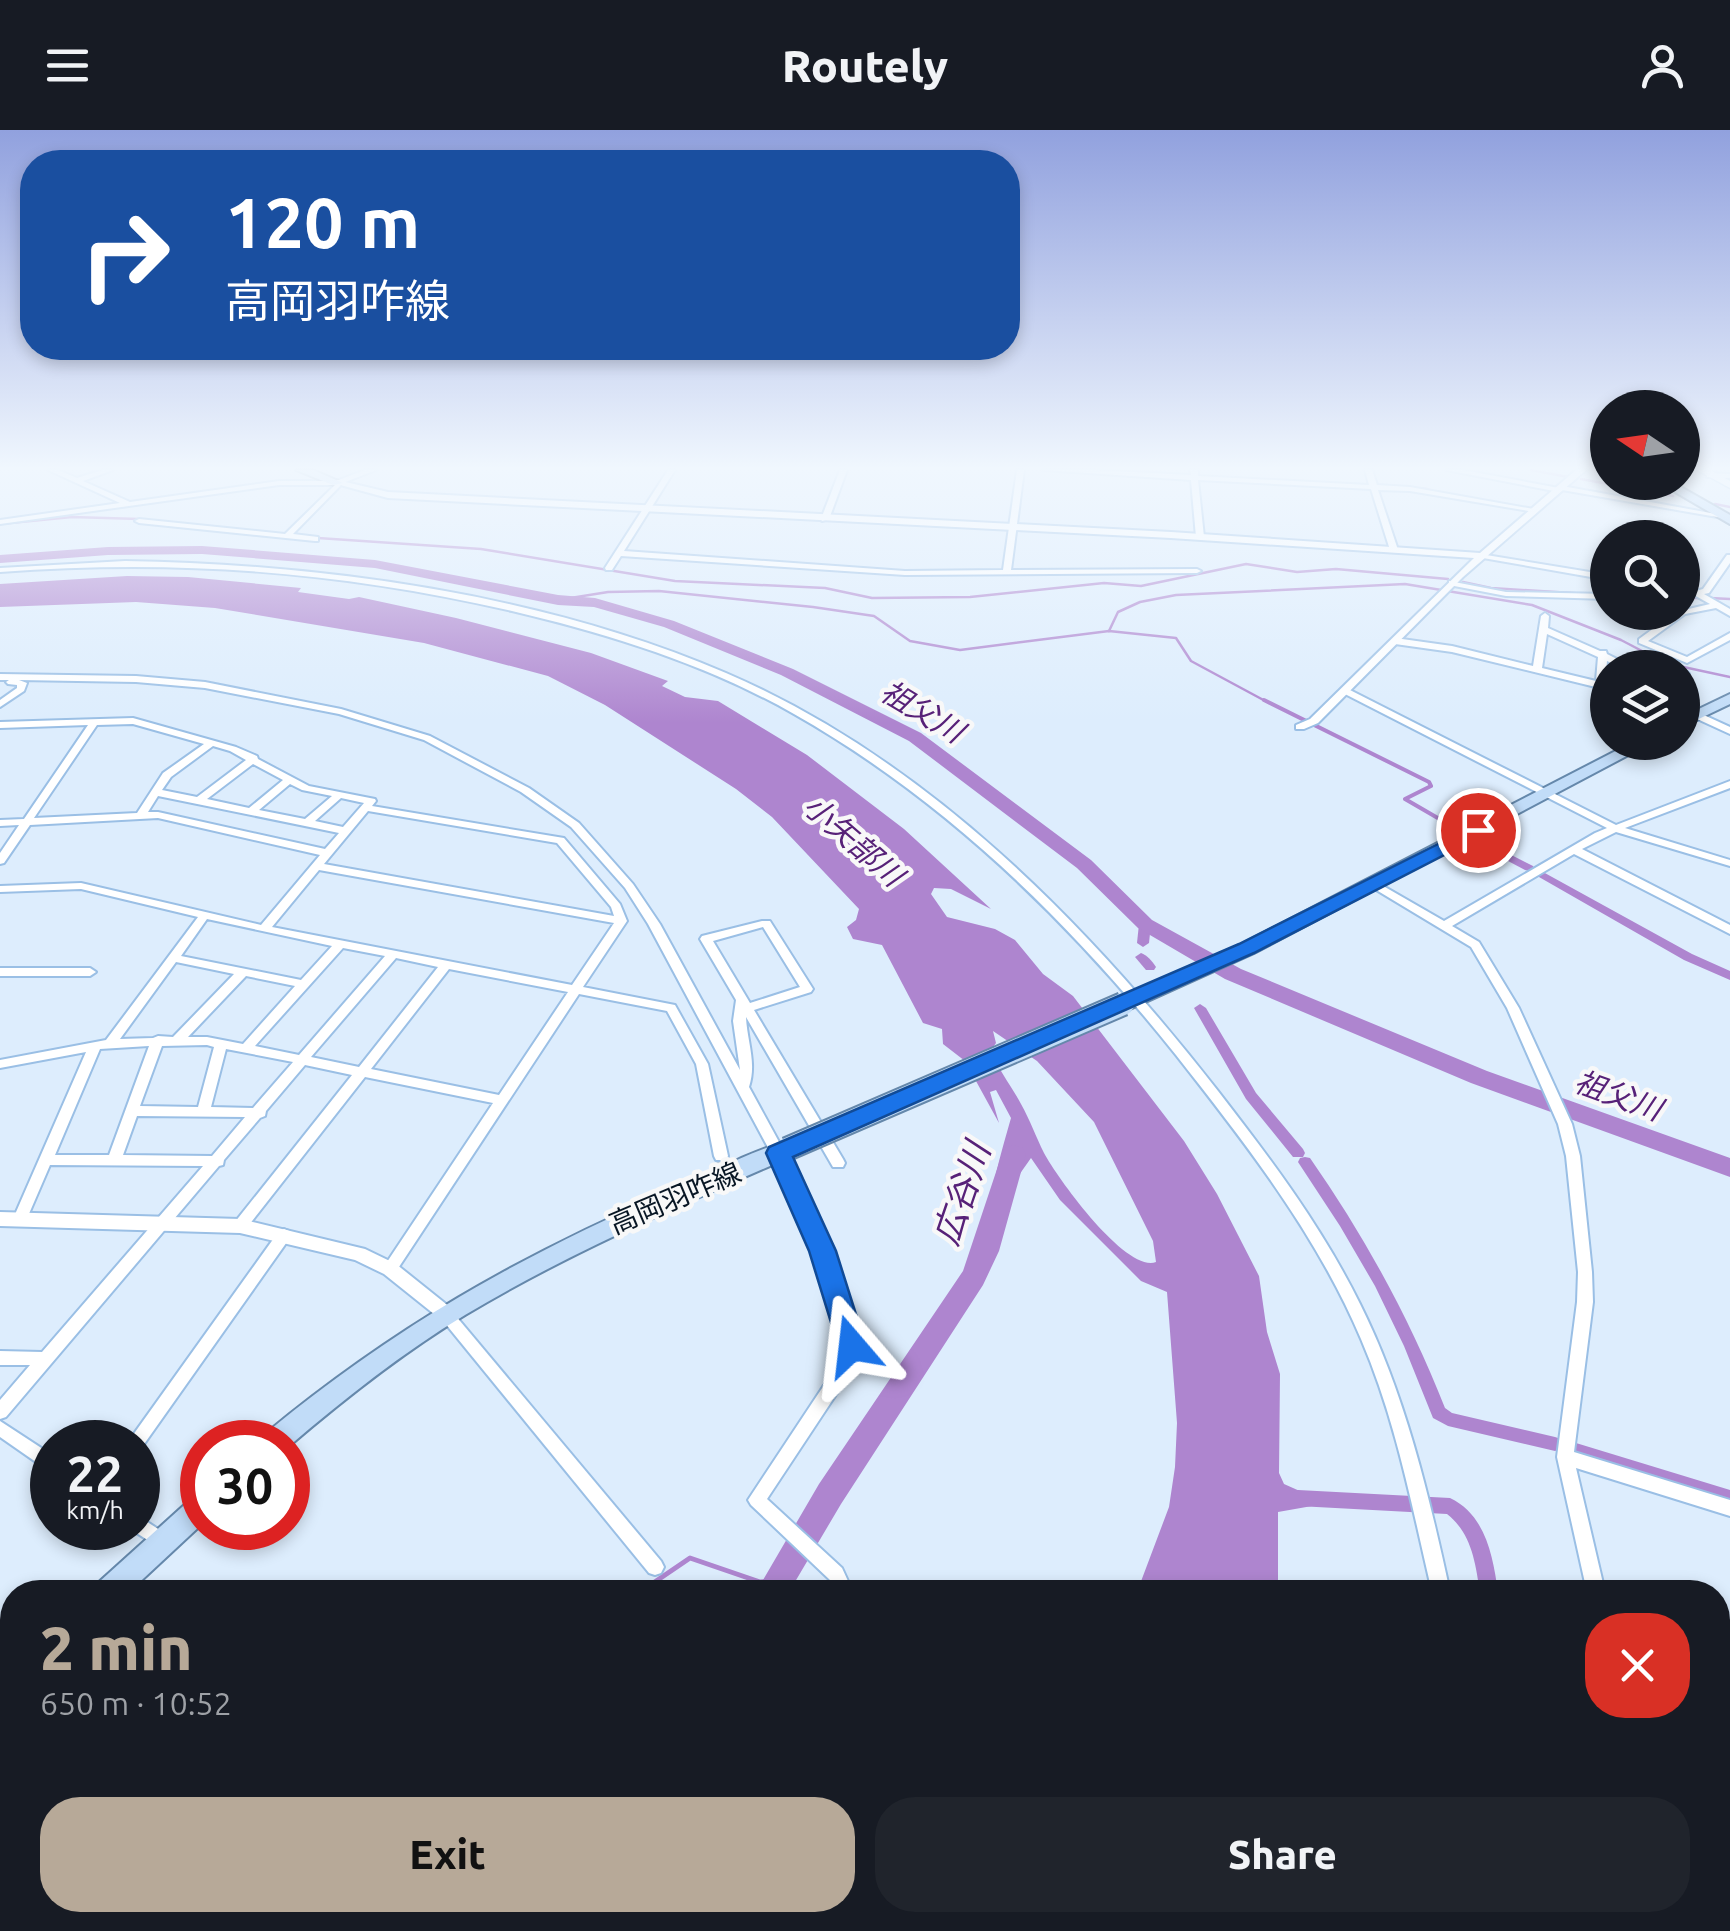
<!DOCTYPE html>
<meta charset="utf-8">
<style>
:root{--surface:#171b24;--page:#20242c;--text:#f1f3f6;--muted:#9ea1a6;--accent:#b7a998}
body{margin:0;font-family:Ubuntu,"Noto Sans JP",sans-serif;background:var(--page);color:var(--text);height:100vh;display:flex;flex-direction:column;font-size:38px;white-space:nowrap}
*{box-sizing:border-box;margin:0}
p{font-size:32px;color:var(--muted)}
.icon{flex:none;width:55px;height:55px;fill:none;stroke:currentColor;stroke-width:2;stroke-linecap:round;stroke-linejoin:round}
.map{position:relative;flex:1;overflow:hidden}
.details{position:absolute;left:0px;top:1450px;width:1730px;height:352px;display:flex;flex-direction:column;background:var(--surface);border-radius:40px 40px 0 0;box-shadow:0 5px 15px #0003}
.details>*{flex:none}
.banner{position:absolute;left:20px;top:20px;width:1000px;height:210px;border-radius:40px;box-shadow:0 5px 15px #0003;background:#1a4fa0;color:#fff;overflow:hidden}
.needle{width:65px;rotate:283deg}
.buttons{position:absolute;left:1590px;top:260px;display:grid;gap:20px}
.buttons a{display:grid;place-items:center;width:110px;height:110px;border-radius:50%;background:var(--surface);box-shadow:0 5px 15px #0003;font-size:50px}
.speed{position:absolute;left:30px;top:1290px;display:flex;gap:20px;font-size:50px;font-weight:700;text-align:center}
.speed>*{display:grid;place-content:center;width:130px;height:130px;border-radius:50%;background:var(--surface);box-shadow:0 5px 15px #0003;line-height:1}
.speed small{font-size:25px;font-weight:400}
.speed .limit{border:15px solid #d22;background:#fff;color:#111}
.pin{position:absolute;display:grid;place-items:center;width:85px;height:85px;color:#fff;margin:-42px;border:5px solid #fff;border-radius:50%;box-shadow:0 2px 10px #0007}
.me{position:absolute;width:110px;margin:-55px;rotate:343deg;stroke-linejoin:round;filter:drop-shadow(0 0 8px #0008)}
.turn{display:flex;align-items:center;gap:35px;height:210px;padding:0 40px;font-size:45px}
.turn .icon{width:130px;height:130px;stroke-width:2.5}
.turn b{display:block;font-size:70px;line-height:85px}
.round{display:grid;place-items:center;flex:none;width:105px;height:105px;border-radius:40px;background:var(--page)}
.head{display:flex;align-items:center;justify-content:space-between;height:170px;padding:0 40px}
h1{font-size:60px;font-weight:800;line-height:75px;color:var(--accent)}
.primary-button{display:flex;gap:20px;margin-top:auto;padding:20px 40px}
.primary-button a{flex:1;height:115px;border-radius:40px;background:var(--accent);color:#111;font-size:40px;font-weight:800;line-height:115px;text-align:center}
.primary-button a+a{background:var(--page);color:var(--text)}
header{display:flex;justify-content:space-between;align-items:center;height:130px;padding:0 40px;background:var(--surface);font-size:45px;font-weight:800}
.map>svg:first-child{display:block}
</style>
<header><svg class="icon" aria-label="menu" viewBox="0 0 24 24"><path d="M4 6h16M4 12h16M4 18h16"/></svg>Routely<svg class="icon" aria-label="person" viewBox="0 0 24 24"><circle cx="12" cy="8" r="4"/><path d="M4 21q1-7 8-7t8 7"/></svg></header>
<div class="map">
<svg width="1730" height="1801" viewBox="0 0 1730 1801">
<rect width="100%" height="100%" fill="#ddedfd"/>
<g fill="#ae85cf" fill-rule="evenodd">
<path d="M127 446 188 447 301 458 298 462 349 469 359 467 456 488 591 523 668 551 662 556 685 567 718 571 807 625 904 699 991 779 951 759 934 758 931 764 947 787 995 799 1015 810 1043 844 1073 866 1184 1011 1217 1064 1259 1146 1267 1202 1280 1244 1279 1343 1284 1354 1311 1366 1312 1376 1278 1382V1462H1137L1169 1377 1175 1337 1177 1293 1167 1162 1141 1151 1060 1070 1031 1028 1014 1052 995 1048C1000 1026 1005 1009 1011 988L996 960 990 962 999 993 965 931 943 914 942 899 923 893 882 815 853 809 847 797 856 790 859 779 772 687 736 659 605 575 548 546 424 513 215 478 136 472 0 477V454ZM993 901 1037 931 1094 992 1153 1111 1156 1132C1126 1143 1058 1049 1044 1023 1036 1007 1030 990 1021 974 1011 955 998 940 991 920L996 913Z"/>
<path d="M972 1790H1171L1166 1801H967Z"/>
</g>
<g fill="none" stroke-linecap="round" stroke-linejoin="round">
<g stroke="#ae85cf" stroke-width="2.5">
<path d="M1531 340 1568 347"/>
<path d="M1581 349 1673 366"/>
<path d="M1282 350 1427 359"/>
<path d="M1715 374 1730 377"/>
<path d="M174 393 283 404"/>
<path d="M0 394 72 387 139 389"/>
<path d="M318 408 481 419 675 451 825 458 872 468 970 467 1104 453 1141 456 1246 434 1297 442 1336 439 1448 449"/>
<path d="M1463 452 1491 458 1588 464"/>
<path d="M1682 468H1700"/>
<path d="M1710 468 1730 469"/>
<path d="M558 470 608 462 659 461 813 477 874 486 910 511 960 520 1109 501 1176 508 1191 531 1269 573"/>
<path d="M1109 501 1118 482 1140 472 1176 465 1405 454 1532 475 1621 510 1665 533 1730 547"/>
</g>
<path stroke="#ae85cf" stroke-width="4" d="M1264 570 1429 652 1431 656 1405 669 1455 698"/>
<g stroke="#ae85cf" stroke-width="5">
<path d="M640 1462 690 1428 760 1452 776 1451"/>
<path d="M0 1491 12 1495"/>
</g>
<g fill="#ae85cf" fill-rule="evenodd">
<path d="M1480 709 1533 736 1534 738 1529 741 1525 740 1476 714 1475 712 1476 710Z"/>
<path d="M1543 742 1692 824 1730 841V850L1684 830 1539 747 1538 745Z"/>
<path d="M1145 790 1151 794 1149 813 1143 817 1137 813 1139 794Z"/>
<path d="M1141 823C1147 825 1152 831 1156 837L1154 840H1146L1135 827Z"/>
<path d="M1200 874 1206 878 1256 963 1303 1019 1305 1023 1303 1027H1293L1246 969 1194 878Z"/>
<path d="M1305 1027 1310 1028C1365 1107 1410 1189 1445 1278L1452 1283 1555 1307 1561 1309 1563 1314 1561 1319 1555 1321 1448 1296 1433 1288 1404 1216 1375 1156 1340 1096 1298 1032 1300 1028Z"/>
<path d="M1576 1313 1730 1360V1376L1570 1325 1568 1320 1570 1315Z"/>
<path d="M1298 1360 1450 1368C1486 1385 1493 1427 1498 1462H1480C1475 1432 1472 1404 1447 1384L1298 1376 1292 1373 1289 1368 1292 1363Z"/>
<rect x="1502" y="1790" width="22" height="11"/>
</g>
<g fill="#ae85cf" fill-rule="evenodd">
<path d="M202 416 375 430 558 465 595 468 674 491 793 539 921 603 1091 730 1152 790 1241 839 1487 941 1730 1028V1047L1471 953 1225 849 1138 798 1077 738 909 611 781 545 664 497 594 477 558 475 375 438 202 424 108 425 0 433V425L108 417Z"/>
<path d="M1014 1015 1023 1018 1026 1024 999 1121 983 1155 841 1374 789 1462H756L819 1354 963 1141 1002 1024 1005 1018Z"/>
<path d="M585 1790H626L621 1801H581Z"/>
</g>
<path stroke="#bdcddc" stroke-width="14" stroke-dasharray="14 8" stroke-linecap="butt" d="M721 1026 737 1057"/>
<defs>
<g id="minor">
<path d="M48 340H58L77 348 102 340H113L83 351 130 372 279 351H336L365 340H376L343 353 293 404 318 407V411H315L139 393 135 391 139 389 285 404 335 355H279L0 394V390L120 373Z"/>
<path d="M668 340H675L624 421 905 441 1003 440 1017 340H1024L1011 440 1197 439 1201 441 1197 443 905 445 621 426 612 440H606L605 438Z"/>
<path d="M840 340H847L829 389 822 391 821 389Z"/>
<path d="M1043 340H1094L1191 345 1190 340H1198V346L1369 355 1365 340H1372L1377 355 1410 357 1539 380 1535 382 1410 361 1378 360 1398 420 1394 422 1390 420 1371 359 1198 350 1204 407 1200 409 1196 407 1191 350Z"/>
<path d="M1446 340H1463L1559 358 1562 356 1727 386 1723 388 1562 360 1559 362Z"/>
<path d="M1707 343 1730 344V348L1710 347H1707Z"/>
<path d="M1480 424 1608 445V450L1483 428H1480Z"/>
<path d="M1727 425H1730V433L1709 463 1704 464 1730 479V486L1716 478 1685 484 1648 511 1687 527 1730 503V510L1687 533 1639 513V509L1676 482 1710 474 1694 465 1682 464V459L1696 461 1703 459Z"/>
<path d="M125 431C324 434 542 464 726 543 927 630 1085 791 1218 961 1270 1028 1322 1097 1360 1174 1405 1264 1429 1365 1450 1462H1432C1412 1377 1396 1290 1361 1209 1317 1105 1246 1014 1176 925 1069 791 944 669 794 584 706 534 609 504 512 481 338 441 177 429 0 442V438Z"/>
<path d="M1449 451 1506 462 1608 464V469L1506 466 1449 455Z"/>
<path d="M1545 483 1549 486 1548 498 1600 521H1606L1607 524 1635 538H1622L1607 531 1605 553 1608 554V560L1452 522 1395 514 1391 511 1395 508 1452 516 1533 536 1541 486ZM1547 504 1598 527 1596 551 1542 538Z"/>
<path d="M1682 542H1687L1689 544 1682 548Z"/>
<path d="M0 544 136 546 205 552 341 579 430 606 529 658 579 693 633 754 660 794 740 940 733 891 736 870 700 809 702 806 762 791H770L813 859 811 862 754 880 843 1029 845 1033 843 1037H833L746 887C747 911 757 933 749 957L785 1023 830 1121 859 1216 849 1245 767 1369 842 1438 853 1462H835L830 1450 751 1375 748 1370 836 1237 843 1216 816 1121 771 1023 648 794 625 758 571 697 521 662 424 610 339 584 205 558 136 552 19 550 27 553 24 561 0 577V570L17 558V555L8 554 6 552 9 550H0ZM763 797 800 857 750 873 713 811Z"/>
<path d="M1346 558 1616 695 1730 651V658L1625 698 1730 730V736L1616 702 1582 719 1730 795V804L1574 724 1452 796 1479 812 1519 878 1572 994 1580 1026 1592 1142 1593 1172 1574 1322 1730 1370V1386L1576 1338 1605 1462H1587L1557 1327 1577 1172 1578 1142 1566 1026 1558 994 1507 878 1471 817 1368 755 1370 753H1378L1444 791 1595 703 1607 698 1343 563 1341 561Z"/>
<path d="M1682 575 1730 597V604L1682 582Z"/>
<path d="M133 588 236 617 257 626 258 629 309 656 375 669 376 671 372 676 564 708 620 774 627 791 583 857 675 875 708 934 728 1026 726 1030H716L714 1026 696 934 667 881 579 864 395 1143 390 1145 385 1143 383 1139 385 1135 493 973 365 947 245 1100 240 1102 235 1100 233 1096 235 1092 352 945 305 935 266 981 265 986 260 988 224 1030 223 1035 219 1036 6 1287 0 1289V1270L30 1235H0V1221L42 1222 203 1036 50 1035 25 1093 20 1094 15 1093 13 1089 86 922 0 938V930L106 910 198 787 81 759 0 762V756L81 753 261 795 320 725 158 688 30 695 4 733 0 734V723L19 695 0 696V690L24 689 88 595 0 598V592ZM133 594 204 614 163 643 137 683 34 688 97 595ZM213 616 230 621 246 630 197 667 162 660 171 647ZM253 634 283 650 249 678 207 669ZM290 654 302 660 332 666 305 689 259 680ZM158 666 339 703 325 719 158 682H148ZM341 668 364 673 343 697 315 691ZM368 681 557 713 611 777 614 786 324 734ZM319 740 614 793 572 855 272 797ZM207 789 332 816 301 850 181 826ZM343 818 385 826 299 925 255 916ZM396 828 438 837 359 937 311 927ZM176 832 234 844 173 907 158 906 153 908 120 909ZM449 839 568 862 499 965 371 939ZM246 846 295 856 243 914 207 907H188ZM207 915 214 917 198 977 140 976 162 916ZM149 916 109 1025H55L100 919ZM226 919 293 932 253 978 211 977ZM137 986 245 987 212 1026 123 1025Z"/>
<path d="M0 838H90L96 842 90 846H0Z"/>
<path d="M284 1099 289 1101 291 1105 289 1109 142 1317 138 1319V1312H128L279 1101Z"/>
<path d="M445 1177 450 1179 661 1431 664 1437 661 1443 655 1445 649 1443 440 1187 437 1183 440 1179Z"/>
<path d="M0 1291 52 1325V1341L46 1339 0 1307Z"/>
<path d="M138 1386 169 1406 172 1412 169 1418 163 1420 132 1400 131 1398H138Z"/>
<path d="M675 1790H698L693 1801H670Z"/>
<path d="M1439 1790H1461L1460 1801H1438Z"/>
<path d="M1662 1790H1684L1686 1801H1664Z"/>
</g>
<g id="tertiary">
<path d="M1576 340H1586L1463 447 1318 593 1304 599H1296V595L1310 589 1474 428 1171 408 388 368 333 353 337 350 388 362 1171 402 1480 423Z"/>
<path d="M0 1082 240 1089 365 1119 396 1134 451 1178 454 1183 451 1188 445 1190 439 1188 384 1144 355 1130 240 1103 0 1096Z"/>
</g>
<path id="secondary" d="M1697 340H1710L1730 351V358Z"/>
<g id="primary">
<path d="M296 340H313L343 353 333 355Z"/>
<path d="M1730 564V574L1682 597V587Z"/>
<path d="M1633 612H1653L1254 823 1130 879 1123 880 1113 874 1116 869 1240 815Z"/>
<path d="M787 1011 795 1013 798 1019 795 1025C683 1074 570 1122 465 1185 402 1223 344 1269 288 1317V1312H261L265 1304C393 1198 516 1128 668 1062 707 1045 746 1023 787 1011Z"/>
<path d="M202 1364V1394L129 1462H95L99 1452 192 1368Z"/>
<path d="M12 1540V1577L0 1583V1546Z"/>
</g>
<path id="trunk" d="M1658 352H1672L1730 385V394Z"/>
</defs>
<use href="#minor" stroke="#9abfe5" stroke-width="4"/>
<use href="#tertiary" stroke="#9abfe5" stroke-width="4"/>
<use href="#secondary" stroke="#9abfe5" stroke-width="3"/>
<use href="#primary" stroke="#6588ab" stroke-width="4"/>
<use href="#trunk" stroke="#6588ab" stroke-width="4"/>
<use href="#minor" fill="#fff" fill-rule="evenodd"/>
<use href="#tertiary" fill="#fff" fill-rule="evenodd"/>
<use href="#secondary" fill="#fff" fill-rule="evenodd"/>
<use href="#primary" fill="#c1dcf8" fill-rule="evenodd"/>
<use href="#trunk" fill="#acd0f6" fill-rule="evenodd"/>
<defs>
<path id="primary-bridge-far1" d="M1117 877 1123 874"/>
<path id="primary-bridge" d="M787 1019 1123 874"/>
</defs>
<use href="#primary-bridge-far1" stroke="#6588ab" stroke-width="21" stroke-linecap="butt"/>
<use href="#primary-bridge" stroke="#6588ab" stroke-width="26" stroke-linecap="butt"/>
<use href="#primary-bridge-far1" stroke="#c1dcf8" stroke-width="18"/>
<use href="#primary-bridge" stroke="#c1dcf8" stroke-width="22"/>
</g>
<linearGradient id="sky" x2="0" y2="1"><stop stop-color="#91a1de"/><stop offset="0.57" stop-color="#f0f7fe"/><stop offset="1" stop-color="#f0f7fe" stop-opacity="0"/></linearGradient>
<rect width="1730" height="593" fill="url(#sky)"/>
<path fill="#1a73e8" stroke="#114b97" stroke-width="2.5" d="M1478 694 1485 696V704L1254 823 793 1027 836 1121 866 1216 862 1225 852 1228 841 1225 809 1121 766 1023 769 1017 1239 814Z"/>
<g text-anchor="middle" stroke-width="9" stroke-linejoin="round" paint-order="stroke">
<g font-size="28" fill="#081624" stroke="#f8f8f8">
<text transform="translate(675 1068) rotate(-23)" y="10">高岡羽咋線</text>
</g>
<g font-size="30" font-style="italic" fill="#572178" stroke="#f8f8f8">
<text transform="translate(922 582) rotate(31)" y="10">祖父川</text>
<text transform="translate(853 711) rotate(41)" y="10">小矢部川</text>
<text transform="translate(1618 966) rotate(20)" y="10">祖父川</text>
</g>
<g font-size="35" font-style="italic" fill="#572178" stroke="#f8f8f8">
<text transform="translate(962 1064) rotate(-71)" y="12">広谷川</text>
</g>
</g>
</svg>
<div class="buttons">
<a><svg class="needle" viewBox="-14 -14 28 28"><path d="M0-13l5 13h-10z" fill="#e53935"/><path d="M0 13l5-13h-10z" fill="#9ea1a6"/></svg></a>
<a><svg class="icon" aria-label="search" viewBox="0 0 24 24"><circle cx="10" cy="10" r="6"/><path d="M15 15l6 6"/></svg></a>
<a><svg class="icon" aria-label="layers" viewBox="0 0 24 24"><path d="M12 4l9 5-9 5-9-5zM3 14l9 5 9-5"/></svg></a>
</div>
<div class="speed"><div>22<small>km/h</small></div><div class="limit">30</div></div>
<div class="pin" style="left:1478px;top:700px;background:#d93025"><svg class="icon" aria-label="arrive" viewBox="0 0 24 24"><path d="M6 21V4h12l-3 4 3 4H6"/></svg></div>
<svg class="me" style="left:852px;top:1216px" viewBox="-20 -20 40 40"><path d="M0-17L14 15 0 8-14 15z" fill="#1a73e8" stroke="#fff" stroke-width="4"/></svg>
<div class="banner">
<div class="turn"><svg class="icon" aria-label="right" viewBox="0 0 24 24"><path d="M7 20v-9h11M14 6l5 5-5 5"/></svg><div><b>120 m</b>高岡羽咋線</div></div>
</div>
<section class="details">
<div class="head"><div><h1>2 min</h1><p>650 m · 10:52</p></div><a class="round" style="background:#d93025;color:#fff"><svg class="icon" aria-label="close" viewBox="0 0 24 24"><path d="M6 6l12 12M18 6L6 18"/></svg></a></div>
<div class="primary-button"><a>Exit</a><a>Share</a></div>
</section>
</div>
